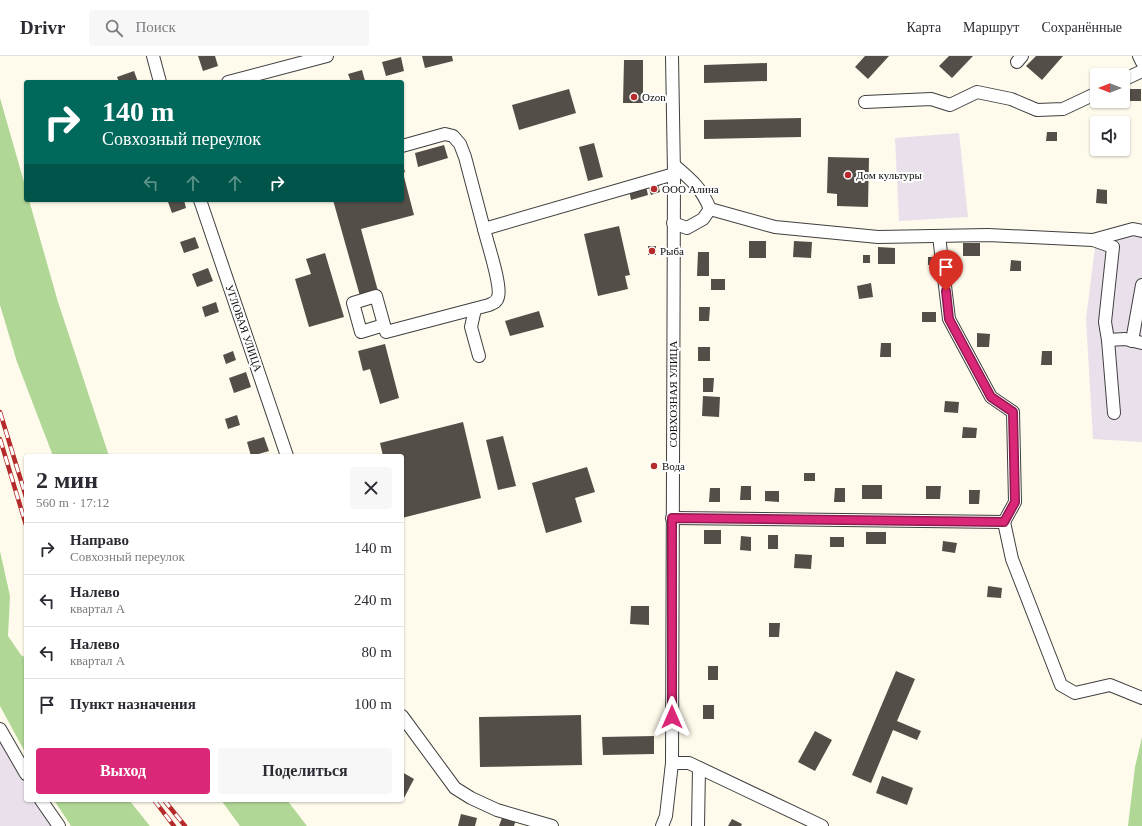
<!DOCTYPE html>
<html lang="ru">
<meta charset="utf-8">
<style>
:root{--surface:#fff;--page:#f7f7f7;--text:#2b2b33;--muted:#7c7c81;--line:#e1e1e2;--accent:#db2777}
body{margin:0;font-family:Georgia,serif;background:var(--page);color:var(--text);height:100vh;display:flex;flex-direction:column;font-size:15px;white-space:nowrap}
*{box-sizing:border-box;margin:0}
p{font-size:13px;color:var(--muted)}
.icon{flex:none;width:22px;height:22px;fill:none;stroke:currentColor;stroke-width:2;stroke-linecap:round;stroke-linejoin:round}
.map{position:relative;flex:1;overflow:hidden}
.details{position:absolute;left:24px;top:398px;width:380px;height:348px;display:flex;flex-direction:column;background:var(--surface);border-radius:4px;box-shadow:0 1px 3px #0004}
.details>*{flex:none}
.top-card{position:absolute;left:24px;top:24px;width:380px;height:122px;border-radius:4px;box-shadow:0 1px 3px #0004;background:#00695c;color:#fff;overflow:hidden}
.needle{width:26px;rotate:270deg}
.tools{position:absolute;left:1090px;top:12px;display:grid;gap:8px}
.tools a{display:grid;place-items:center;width:40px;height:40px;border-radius:4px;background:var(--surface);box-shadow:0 1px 3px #0004;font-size:20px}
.pin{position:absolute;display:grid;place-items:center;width:34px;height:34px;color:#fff;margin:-41px -17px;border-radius:50% 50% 50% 0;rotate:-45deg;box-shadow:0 0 4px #0007}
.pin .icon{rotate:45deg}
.me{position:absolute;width:44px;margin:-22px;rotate:0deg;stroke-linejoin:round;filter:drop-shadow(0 0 3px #0008)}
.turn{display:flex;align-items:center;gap:14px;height:84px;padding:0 12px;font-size:18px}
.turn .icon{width:52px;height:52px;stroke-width:2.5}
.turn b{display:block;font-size:28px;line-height:34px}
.lanes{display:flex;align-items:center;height:38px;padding:0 12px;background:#0003;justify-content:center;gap:20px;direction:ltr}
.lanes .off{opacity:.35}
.round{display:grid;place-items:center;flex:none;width:42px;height:42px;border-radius:4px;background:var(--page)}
.summary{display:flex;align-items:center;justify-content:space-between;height:68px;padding:0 12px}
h1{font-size:24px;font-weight:700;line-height:30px}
.button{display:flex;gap:8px;margin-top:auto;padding:8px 12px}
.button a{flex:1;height:46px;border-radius:4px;background:var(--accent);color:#fff;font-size:16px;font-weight:700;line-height:46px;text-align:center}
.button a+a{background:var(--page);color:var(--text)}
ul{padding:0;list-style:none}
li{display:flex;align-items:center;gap:12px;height:52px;padding:0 12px;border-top:1px solid var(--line)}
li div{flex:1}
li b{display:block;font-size:15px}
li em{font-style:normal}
header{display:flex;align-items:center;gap:24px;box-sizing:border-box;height:56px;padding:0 20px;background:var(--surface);border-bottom:1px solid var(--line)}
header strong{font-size:19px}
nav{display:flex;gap:22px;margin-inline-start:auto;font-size:14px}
.search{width:280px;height:36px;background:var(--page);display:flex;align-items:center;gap:10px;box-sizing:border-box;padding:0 14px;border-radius:4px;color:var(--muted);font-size:15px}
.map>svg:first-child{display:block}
</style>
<header>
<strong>Drivr</strong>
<div class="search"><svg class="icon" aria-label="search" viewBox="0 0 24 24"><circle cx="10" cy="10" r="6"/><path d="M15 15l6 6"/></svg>Поиск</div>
<nav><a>Карта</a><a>Маршрут</a><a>Сохранённые</a></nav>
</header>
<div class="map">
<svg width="1142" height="770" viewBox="0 0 1142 770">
<rect width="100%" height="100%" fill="#fefbec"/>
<g fill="#eae0eb">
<path d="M959 77 968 161 899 165 895 82Z"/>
<path d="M1142 169V386L1093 383 1086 263 1095 191 1134 171Z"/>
<path d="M0 676 26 719V744H41L57 770H0Z"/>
</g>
<g fill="#b1d797">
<path d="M0 42 26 133V144H29L58 246 109 400H53L17 306 0 249Z"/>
<path d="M0 495 10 540 8 580 21 599 26 602V698L0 650Z"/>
<path d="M1142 681V770H1128L1135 711Z"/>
<path d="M54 744H129L150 770H71Z"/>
<path d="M221 744H287L307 770H240Z"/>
</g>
<g fill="#544e49">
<path d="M198 0H215L218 10 203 15Z"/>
<path d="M422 0H452L453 5 425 12Z"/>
<path d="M865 0H889L868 23 855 11Z"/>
<path d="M949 0H973L952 22 939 10Z"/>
<path d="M1036 0H1063L1042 24 1026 10Z"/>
<path d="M401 1 404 15 386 20 382 6Z"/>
<path d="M624 4H643V47H623Z"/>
<path d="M767 7V25L704 27V9Z"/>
<path d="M362 14 365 25 351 26 348 18Z"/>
<path d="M134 15 138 26H119L117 21Z"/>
<path d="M569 33 576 57 519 74 512 49Z"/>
<rect x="1128" y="33" width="13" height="12"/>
<path d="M801 62V81L704 83V64Z"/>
<path d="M1047 76H1057V85H1046Z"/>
<path d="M594 87 603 121 588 125 579 91Z"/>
<path d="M444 89 448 102 418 111 415 97Z"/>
<path d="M828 101 869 102 868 151 837 150V138L827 137Z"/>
<path d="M402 106 405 116 403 117 414 159 361 173 378 235 360 240 333 144H402Z"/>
<path d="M658 127 660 136 651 139 648 130Z"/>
<path d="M646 130 648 139 631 144 629 134Z"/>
<path d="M1097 133 1107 134V148L1096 147Z"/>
<path d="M173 144H184L186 152 172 157 168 146Z"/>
<path d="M619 170 630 219 625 220 628 233 598 240 584 178Z"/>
<path d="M195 181 199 192 184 197 180 186Z"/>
<rect x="749" y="185" width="17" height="17"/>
<path d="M794 185 812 186 811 202 793 201Z"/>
<rect x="963" y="187" width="17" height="13"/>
<rect x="648" y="190" width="8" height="9"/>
<path d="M878 191 895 192V208H878Z"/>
<path d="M698 196H709V220H697Z"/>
<path d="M325 197 344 261 309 271 295 223 311 218 306 203Z"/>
<rect x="863" y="199" width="7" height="8"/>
<rect x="928" y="201" width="10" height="8"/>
<path d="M1011 204 1021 205V215H1010Z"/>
<path d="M208 212 213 225 197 231 192 218Z"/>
<rect x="711" y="223" width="14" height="11"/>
<path d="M871 227 873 241 859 243 857 230Z"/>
<path d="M216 246 219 256 205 261 202 251Z"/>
<path d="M699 251H710L709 265H699Z"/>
<path d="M539 255 544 271 510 280 505 265Z"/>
<rect x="922" y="256" width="14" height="10"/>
<path d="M977 277 990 278 989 291H977Z"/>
<path d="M881 287H891V301H880Z"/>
<path d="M385 288 399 342 380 348 370 313 363 315 358 295Z"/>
<rect x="698" y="291" width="12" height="14"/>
<path d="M233 295 236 304 226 308 223 299Z"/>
<path d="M1042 295H1052V309H1041Z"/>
<path d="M246 316 251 331 234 337 229 322Z"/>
<path d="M703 322H714L713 336H703Z"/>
<path d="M703 340 720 341 719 361 702 360Z"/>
<path d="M945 345 959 346 958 357 944 356Z"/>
<path d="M237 359 240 369 228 373 225 363Z"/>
<path d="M463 366 481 442 402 462V400H383L380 387Z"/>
<path d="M963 371 977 372 976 382H962Z"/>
<path d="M503 380 516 430 498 434 486 384Z"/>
<path d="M264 381 269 395 251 400 247 386Z"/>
<path d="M587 411 595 436 575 442 582 466 546 477 532 427Z"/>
<rect x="804" y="417" width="11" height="8"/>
<rect x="862" y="429" width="20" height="14"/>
<path d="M741 430H751V444H740Z"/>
<path d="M926 430H941L940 443H926Z"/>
<path d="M710 432H720V446H709Z"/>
<path d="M835 432H845V446H834Z"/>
<path d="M969 434H980L979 448H969Z"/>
<path d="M765 435H779V446L765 445Z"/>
<rect x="704" y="474" width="17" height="14"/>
<rect x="866" y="476" width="20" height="12"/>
<rect x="768" y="479" width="10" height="14"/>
<path d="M741 480 751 481V495L740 494Z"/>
<rect x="830" y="481" width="14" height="10"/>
<path d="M943 485 957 487 955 497 942 495Z"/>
<path d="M795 498 812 499 811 513 794 512Z"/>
<path d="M988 530 1002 532 1001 542 987 541Z"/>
<path d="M631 550H649V569L630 568Z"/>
<path d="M769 567H780L779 581H769Z"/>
<rect x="708" y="610" width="10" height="14"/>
<path d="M896 615 915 623 897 665 921 675 917 684 893 674 871 727 852 719Z"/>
<rect x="703" y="649" width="11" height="14"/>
<path d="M581 659 582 709 480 711 479 661Z"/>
<path d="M815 675 832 684 815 715 798 706Z"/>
<path d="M654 680V698L603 699 602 681Z"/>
<path d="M402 716 414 723 404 742 402 741Z"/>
<path d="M882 720 913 732 907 749 876 737Z"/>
<path d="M461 758 477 762 475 770H458Z"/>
<path d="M503 759 516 764 514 770H499Z"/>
<path d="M732 763 742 768 741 770H728Z"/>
</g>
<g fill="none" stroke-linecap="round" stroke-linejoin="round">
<defs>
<g id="minor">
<path d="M153 0 160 26"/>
<path d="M1139 0 1142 6"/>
<path d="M1017 6 1022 0"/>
<path d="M1123 24 1142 15"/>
<path d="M228 26 327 0"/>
<path d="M865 46 931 43 950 49 977 36 1011 43 1037 54 1063 53 1097 37"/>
<path d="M402 90 445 78 453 80 460 88 465 101 484 173"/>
<path d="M200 144 287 400"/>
<path d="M710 153 775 171 878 181 988 179 1093 184 1113 191 1105 266 1108 284 1114 357"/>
<path d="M673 167 687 172 703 163 710 153C701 131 691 124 674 109"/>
<path d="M939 180 949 263 991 341 1013 356 1015 446 1004 466"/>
<path d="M1093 184 1133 173 1142 175"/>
<path d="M475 253 471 271 479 300"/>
<path d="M384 269 361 276 353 247 376 240 386 276 489 249C493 247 497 246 498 241 502 230 487 186 484 173L674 118"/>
<path d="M1108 284 1125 283 1142 287"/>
<path d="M1132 285 1142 229"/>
<path d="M672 462 1004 466"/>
<path d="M1004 466 1012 503 1061 629 1075 637 1110 629 1142 642"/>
<path d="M402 660 455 732 471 742 497 754 552 770"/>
<path d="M0 673 26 718"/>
<path d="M672 707H689L822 770"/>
<path d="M41 744 59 770"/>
<path d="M662 770 666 760 672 707 674 118 672 0"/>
<path d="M698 770 699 712"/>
</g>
</defs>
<use href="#minor" stroke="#3f3f3f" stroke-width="14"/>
<use href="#minor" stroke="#fff" stroke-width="12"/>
<defs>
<g id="rail">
<path d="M0 356 26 441"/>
<path d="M0 383 26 469"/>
<path d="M154 744 174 770"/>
<path d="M164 744 185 770"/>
</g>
</defs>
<use href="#rail" stroke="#b52b2b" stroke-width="4.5"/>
<use href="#rail" stroke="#fff" stroke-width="3" stroke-dasharray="9" stroke-linecap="butt"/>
</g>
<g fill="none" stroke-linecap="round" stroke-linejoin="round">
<defs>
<path id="route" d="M672 661V462L1004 466 1015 446 1013 356 991 341 949 263 946 235"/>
</defs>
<use href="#route" stroke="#8e194d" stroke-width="10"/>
<use href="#route" stroke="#db2777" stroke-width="7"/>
</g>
<g fill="#b52b2b" stroke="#fff" stroke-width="1.5">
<circle cx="634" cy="41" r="4"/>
<circle cx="848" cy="119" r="4"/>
<circle cx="654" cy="133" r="4"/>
<circle cx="652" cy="195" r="4"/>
<circle cx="654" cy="410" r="4"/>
</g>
<g text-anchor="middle" stroke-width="4" stroke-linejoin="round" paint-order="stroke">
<g font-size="11" fill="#0c0c0c" stroke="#fff" text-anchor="start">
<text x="642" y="45">Ozon</text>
<text x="856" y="123">Дом культуры</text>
<text x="662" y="137">ООО Алина</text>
<text x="660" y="199">Рыба</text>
<text x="662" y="414">Вода</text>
</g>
<g font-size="11" fill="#0c0c0c" stroke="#fff">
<text transform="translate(244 272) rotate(71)" y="4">УГЛОВАЯ УЛИЦА</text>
<text transform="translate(673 338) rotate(-90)" y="4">СОВХОЗНАЯ УЛИЦА</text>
</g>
</g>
</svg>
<div class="tools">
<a><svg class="needle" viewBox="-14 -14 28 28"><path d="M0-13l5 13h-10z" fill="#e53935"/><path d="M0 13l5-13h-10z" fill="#7c7c81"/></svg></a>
<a><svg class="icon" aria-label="sound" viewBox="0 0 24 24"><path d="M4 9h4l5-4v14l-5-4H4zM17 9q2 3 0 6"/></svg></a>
</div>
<div class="pin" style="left:946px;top:235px;background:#d93025"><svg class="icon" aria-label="arrive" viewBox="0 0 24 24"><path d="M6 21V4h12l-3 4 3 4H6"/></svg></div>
<svg class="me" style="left:672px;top:661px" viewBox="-20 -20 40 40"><path d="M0-17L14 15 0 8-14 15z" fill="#db2777" stroke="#fff" stroke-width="4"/></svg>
<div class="top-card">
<div class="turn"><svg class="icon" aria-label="right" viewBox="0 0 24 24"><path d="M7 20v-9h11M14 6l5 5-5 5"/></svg><div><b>140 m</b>Совхозный переулок</div></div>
<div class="lanes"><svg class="icon off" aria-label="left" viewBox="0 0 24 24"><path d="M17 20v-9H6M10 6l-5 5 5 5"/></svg><svg class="icon off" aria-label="ahead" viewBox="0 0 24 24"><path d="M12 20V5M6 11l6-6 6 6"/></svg><svg class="icon off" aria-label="ahead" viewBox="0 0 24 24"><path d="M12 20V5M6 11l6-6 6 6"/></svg><svg class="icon" aria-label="right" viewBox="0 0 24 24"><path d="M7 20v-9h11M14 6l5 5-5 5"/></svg></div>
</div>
<section class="details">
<div class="summary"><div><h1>2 мин</h1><p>560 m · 17:12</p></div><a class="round"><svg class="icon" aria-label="close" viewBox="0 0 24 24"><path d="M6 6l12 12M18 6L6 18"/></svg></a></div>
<ul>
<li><svg class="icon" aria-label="right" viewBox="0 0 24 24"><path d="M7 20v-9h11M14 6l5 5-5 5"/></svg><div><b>Направо</b><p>Совхозный переулок</p></div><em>140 m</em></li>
<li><svg class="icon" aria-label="left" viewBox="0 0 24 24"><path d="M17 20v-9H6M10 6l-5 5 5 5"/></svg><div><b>Налево</b><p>квартал А</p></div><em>240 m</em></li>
<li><svg class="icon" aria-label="left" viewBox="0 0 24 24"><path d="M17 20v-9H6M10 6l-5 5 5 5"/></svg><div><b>Налево</b><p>квартал А</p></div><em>80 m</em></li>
<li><svg class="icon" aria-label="arrive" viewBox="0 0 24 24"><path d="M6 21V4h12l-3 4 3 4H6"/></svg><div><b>Пункт назначения</b></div><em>100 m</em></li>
</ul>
<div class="button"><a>Выход</a><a>Поделиться</a></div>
</section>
</div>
